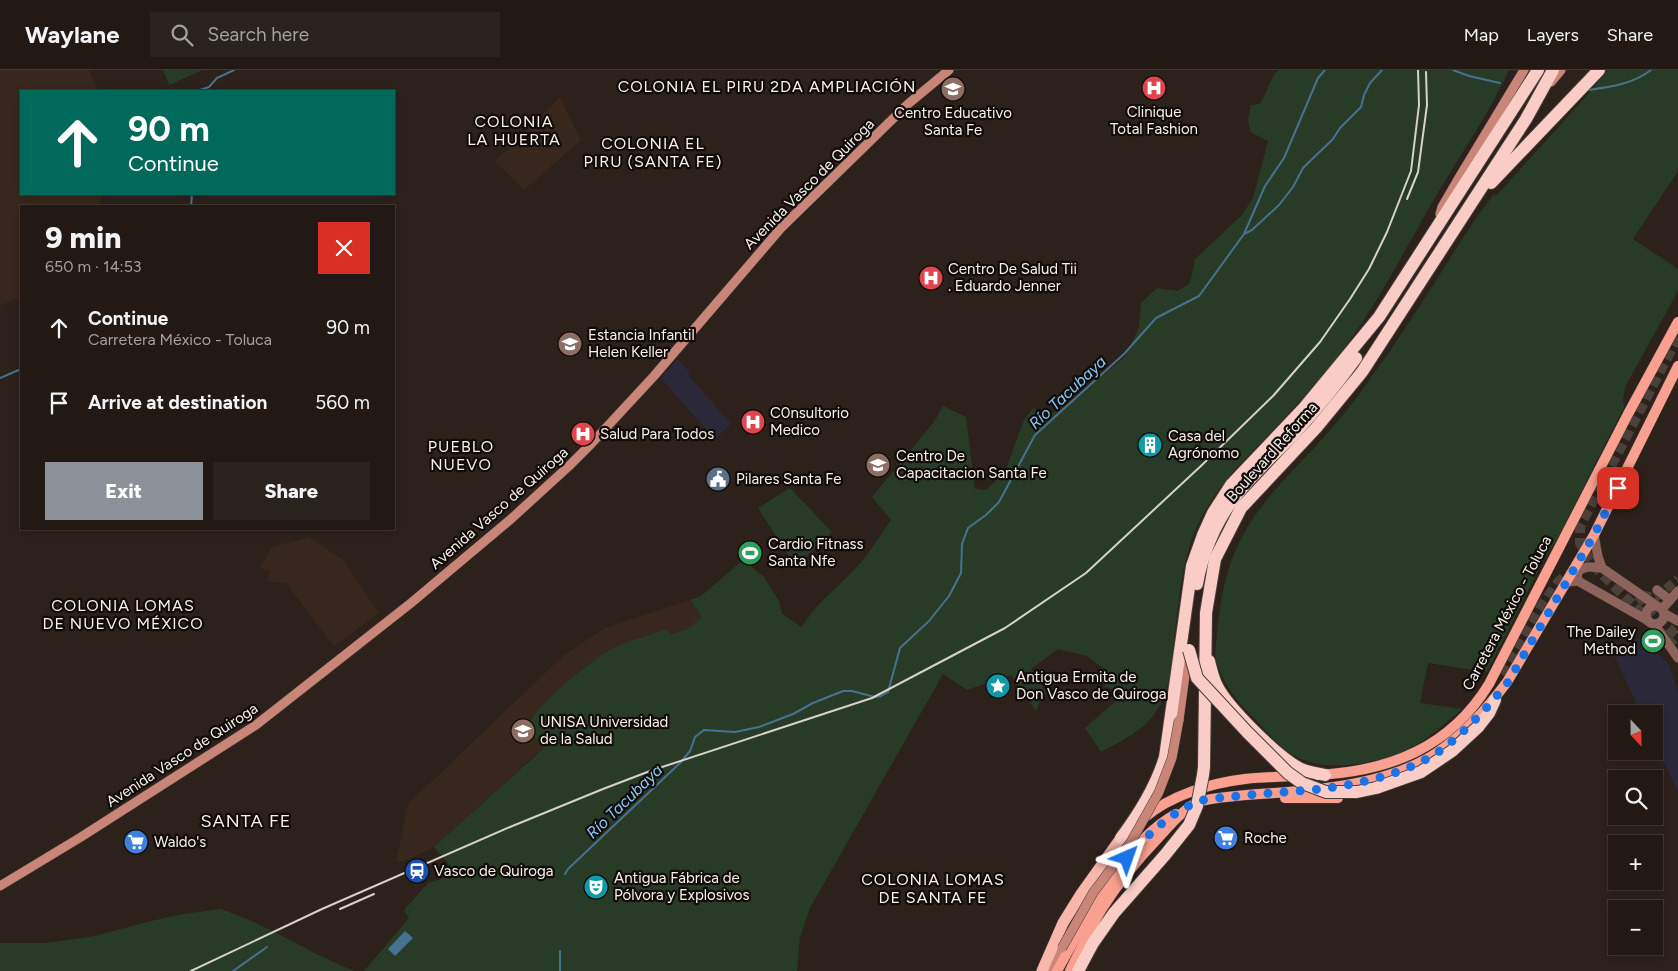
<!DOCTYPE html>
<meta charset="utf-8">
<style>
:root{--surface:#221914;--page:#2a221d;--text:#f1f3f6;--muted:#a2a0a0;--line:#3f3834;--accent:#8c9099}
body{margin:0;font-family:Figtree,sans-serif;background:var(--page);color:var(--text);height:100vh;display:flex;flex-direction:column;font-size:19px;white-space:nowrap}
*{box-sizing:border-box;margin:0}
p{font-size:16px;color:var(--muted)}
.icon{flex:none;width:28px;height:28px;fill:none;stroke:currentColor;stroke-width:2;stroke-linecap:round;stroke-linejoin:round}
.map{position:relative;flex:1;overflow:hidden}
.drawer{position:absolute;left:20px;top:135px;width:375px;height:325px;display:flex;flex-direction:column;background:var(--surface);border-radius:0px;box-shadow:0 2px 8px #0003,0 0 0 1px var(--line)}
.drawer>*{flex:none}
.guide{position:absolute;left:20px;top:20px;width:375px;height:105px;border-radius:0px;box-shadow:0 2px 8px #0003,0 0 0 1px var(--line);background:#00695c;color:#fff;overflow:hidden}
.needle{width:32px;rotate:158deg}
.buttons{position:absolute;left:1608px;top:635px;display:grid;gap:10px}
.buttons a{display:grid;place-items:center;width:55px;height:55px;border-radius:0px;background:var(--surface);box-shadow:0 2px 8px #0003,0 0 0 1px var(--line);font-size:25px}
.pin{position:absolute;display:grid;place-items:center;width:42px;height:42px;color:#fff;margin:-21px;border-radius:10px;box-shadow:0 2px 8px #0006}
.me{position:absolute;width:55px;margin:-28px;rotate:43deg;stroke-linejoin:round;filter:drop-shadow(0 0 4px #0008)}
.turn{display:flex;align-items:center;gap:18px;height:105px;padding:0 25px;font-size:22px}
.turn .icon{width:65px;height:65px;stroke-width:2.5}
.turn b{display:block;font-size:35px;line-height:42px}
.round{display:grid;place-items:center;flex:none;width:52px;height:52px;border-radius:0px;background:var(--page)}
.overview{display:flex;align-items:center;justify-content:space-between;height:85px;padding:0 25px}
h1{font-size:30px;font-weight:800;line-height:38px}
.primary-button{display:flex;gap:10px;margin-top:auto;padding:10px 25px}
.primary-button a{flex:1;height:58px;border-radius:0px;background:var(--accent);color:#fff;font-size:20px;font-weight:800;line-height:58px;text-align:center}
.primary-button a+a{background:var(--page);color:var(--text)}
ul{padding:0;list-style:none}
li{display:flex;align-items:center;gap:15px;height:75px;padding:0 25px}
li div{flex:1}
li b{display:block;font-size:19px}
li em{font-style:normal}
header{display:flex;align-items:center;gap:30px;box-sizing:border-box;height:70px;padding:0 25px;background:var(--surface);border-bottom:1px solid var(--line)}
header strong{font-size:24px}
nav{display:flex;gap:28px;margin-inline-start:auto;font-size:18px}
.search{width:350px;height:45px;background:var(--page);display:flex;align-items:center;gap:12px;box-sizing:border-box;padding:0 18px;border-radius:0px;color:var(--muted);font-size:19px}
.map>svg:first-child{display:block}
</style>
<header>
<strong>Waylane</strong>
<div class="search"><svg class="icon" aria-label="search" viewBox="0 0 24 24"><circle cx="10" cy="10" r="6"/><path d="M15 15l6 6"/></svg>Search here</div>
<nav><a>Map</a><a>Layers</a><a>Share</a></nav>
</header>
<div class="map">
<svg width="1678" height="901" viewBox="0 0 1678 901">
<rect width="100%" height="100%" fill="#2d211b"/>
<g fill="#2b2939">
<path d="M678 289 690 303 688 305 731 354 715 369 661 308Z"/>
<path d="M1638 568 1668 593 1678 621V723L1654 670V644H1641L1613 582Z"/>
</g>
<g fill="#38271d">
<path d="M0 0H89L98 21H21V124H102L99 136H21V226L0 236Z"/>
<path d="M560 27 581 70 524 120 494 91 508 80Z"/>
<path d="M309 467 343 490 379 543 334 576 287 514 268 511 269 501 260 498 272 477Z"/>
<path d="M690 530 703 547 687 559 670 564 669 561 614 577 585 597 560 619 544 677 434 777 412 788 396 792 408 734 564 585 605 558Z"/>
</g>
<g fill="#283b27">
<path d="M163 0H203L169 15Z"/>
<path d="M1279 0H1509C1488 46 1458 88 1433 131 1403 183 1376 237 1339 285 1320 309 1298 333 1277 356 1250 385 1223 408 1204 443 1181 482 1180 527 1174 570 1171 599 1170 628 1149 651 1137 664 1117 673 1101 682L1085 658 1118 629 1119 621 1106 617 1098 607 1103 603 1104 599 1087 586 1058 579 1031 599 1047 623 1041 629 1036 641 1011 605 967 620 943 604 810 838 800 867 797 901H364L409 848 404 840 428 813 457 804 434 777 544 678C539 671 530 664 530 655 531 638 599 584 615 577 631 570 650 565 667 559L671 564 687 559 702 547 690 530 701 526 743 490 764 507 779 531 782 544 802 557C817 531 843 514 862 491 872 479 881 464 891 450L872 427 934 352 943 336 966 347 975 419 986 420 1005 402 1024 350 1033 338 1047 347 1075 328 1125 287 1139 257 1141 233 1157 218 1178 221 1190 213 1195 189 1242 145 1253 128 1268 71 1250 62 1248 48 1251 35 1260 34C1266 25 1271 5 1279 0Z"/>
<path d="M1608 0H1678V101L1633 169 1678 199V221L1625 317 1623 332 1624 334V337L1561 462 1542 493 1487 602 1428 593 1420 633 1462 639C1446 653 1426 671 1407 680 1375 694 1324 704 1293 685 1279 676 1268 663 1257 651 1238 632 1220 612 1215 584 1218 554 1220 524 1230 495 1247 445 1280 414 1315 377 1336 354 1355 331 1372 306 1394 276 1415 244 1435 212 1454 182 1472 152 1494 124L1496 126 1581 32Z"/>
<path d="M790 418 832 462 796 497 758 438Z"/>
<path d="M221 839C268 855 309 883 354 901H0V873H46L95 866 151 851 184 844Z"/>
</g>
<path fill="#467290" d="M405 861 413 868 395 886 388 879Z"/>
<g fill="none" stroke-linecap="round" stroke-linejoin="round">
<g stroke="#467290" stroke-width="2">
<path d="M1453 0 1469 6 1500 13"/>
<path d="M1588 20C1610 17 1633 14 1651 0"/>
<path d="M197 21 209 17 217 8 234 0"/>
<path d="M191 136 192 124"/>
<path d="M1244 164 1252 160 1279 135 1293 117 1303 98 1333 69 1340 58 1361 37 1364 25 1370 13 1382 0"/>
<path d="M0 308 21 299"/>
<path d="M565 804 568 799 680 693 690 681 695 667 704 660 735 662 759 657 793 644 813 633 843 621H852L875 627 881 626 888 622 900 578 929 551 949 526 961 503 962 474 968 458 986 445 999 432 1035 365 1124 284 1156 248 1199 226 1244 164 1265 116 1284 88 1318 8 1325 0"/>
<path d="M560 881V901"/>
<path d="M233 901 267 877"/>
</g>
<path stroke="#4b403a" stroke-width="9" stroke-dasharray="9 4.5" stroke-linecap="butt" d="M1642 525 1652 527H1656L1678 509"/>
<g stroke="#4b403a" stroke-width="10" stroke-dasharray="10 5" stroke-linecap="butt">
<path d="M1678 267 1580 456V473L1592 494 1678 580"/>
<path d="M1638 525 1678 568"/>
<path d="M1501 604 1542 535 1558 512 1567 505 1575 502"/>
</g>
<defs>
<g id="tertiary">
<path d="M1594 465 1598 487 1602 498 1657 536"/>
<path d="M1578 511 1577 503C1583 495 1592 497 1602 498"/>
<path d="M1566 512 1578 511 1647 550"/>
<path d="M1657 520 1670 530"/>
<circle cx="1655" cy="545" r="9"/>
<path d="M1662 539 1678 521"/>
<path d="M1665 544 1678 551"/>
<path d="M1655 555 1678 588"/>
</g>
<g id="secondary">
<path d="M1551 12 1561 0"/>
<path d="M1440 144 1442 137 1460 106 1524 0"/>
<path d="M1179 650 1188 583"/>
<path d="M0 816 81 767 256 655 411 533 511 449 569 396 591 374 654 306 781 158 908 34 949 0"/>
<path d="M1052 901 1062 878"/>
</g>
<g id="primary">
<path d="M1318 705C1389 701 1450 678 1489 614L1628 344 1678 252"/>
<path d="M1285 728H1338"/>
<path d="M1144 748C1171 725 1211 713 1245 709 1262 707 1279 707 1296 706"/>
<path d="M1057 901C1086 850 1123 773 1176 744"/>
<path d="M1070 901C1080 880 1091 857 1103 837 1119 812 1139 788 1160 766 1171 754 1182 741 1196 733 1207 727 1260 724 1275 723 1329 719 1400 712 1445 677 1469 659 1489 636 1507 612L1594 465 1678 296"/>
</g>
<path id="trunk" d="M1042 901 1063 853 1081 824 1121 768"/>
<g id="motorway">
<path d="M1491 113 1599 0"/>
<path d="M1197 514C1202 484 1216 451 1235 427 1253 403 1275 384 1295 363 1317 339 1337 314 1356 288"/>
<path d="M1209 591C1211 599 1213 608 1217 616 1228 638 1277 686 1299 698 1306 702 1316 703 1325 705"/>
<path d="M1478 657 1489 643 1495 630"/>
<path d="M1203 705 1204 697 1206 543 1215 489 1241 438 1316 358 1362 302 1526 49 1553 0"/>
<path d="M1121 768C1139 744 1156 717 1165 687L1192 496 1203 465 1213 443 1231 415 1303 339 1379 247 1538 0"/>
<path d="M1078 901 1093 873 1114 843 1165 785"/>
</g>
</defs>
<use href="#tertiary" stroke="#493e38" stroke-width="10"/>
<use href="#secondary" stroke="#493e38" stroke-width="10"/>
<use href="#primary" stroke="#493e38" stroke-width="11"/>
<use href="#trunk" stroke="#493e38" stroke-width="12"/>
<use href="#motorway" stroke="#493e38" stroke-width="14"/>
<use href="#tertiary" stroke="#8e635b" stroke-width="9"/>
<use href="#secondary" stroke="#ca8579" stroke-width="9"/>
<use href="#primary" stroke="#f9a090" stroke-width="10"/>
<use href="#trunk" stroke="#f9b6aa" stroke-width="11"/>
<use href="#motorway" stroke="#f9cdc5" stroke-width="12"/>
<g stroke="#d8d0ca" stroke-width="2">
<path d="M1407 129 1418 102 1427 35 1426 2"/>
<path d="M340 839 374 824"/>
<path d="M191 901 322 839 510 757 603 719 650 701 872 628 1005 558 1086 503 1203 394 1273 326 1320 272 1350 229 1369 199 1387 162 1411 101 1419 35 1418 0"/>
</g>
<defs>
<path id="secondary-bridge" d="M1062 878 1093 823 1131 772 1159 722 1172 688 1179 650"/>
<g id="motorway-bridge">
<path d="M1189 580 1197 608 1247 662 1288 703 1302 713 1326 722H1357L1376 718 1421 702 1452 681 1478 657"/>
<path d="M1165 785 1189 755 1197 736 1203 705"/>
</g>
</defs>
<use href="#secondary-bridge" stroke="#493e38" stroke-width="10" stroke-linecap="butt"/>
<use href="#motorway-bridge" stroke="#493e38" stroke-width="14" stroke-linecap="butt"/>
<use href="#secondary-bridge" stroke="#ca8579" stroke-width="9"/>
<use href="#motorway-bridge" stroke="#f9cdc5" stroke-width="12"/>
</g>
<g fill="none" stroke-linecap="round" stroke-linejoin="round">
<path stroke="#1a73e8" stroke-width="9" stroke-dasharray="0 16.2" d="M1127 788C1148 765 1170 742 1200 731 1210 728 1221 728 1230 727 1253 724 1275 723 1298 721 1344 718 1408 706 1445 677 1469 658 1489 636 1508 612L1594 465 1618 418"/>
</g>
<defs>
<symbol id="hospital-disc" viewBox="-11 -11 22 22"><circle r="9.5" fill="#e0444e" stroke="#110c09"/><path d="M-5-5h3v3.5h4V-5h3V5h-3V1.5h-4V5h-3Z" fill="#fff"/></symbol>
<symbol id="school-disc" viewBox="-11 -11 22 22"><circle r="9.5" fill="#8d6e63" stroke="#110c09"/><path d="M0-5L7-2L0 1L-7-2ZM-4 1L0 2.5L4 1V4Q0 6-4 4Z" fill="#fff"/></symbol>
<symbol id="building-disc" viewBox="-11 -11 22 22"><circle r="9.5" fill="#0f9aa8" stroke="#110c09"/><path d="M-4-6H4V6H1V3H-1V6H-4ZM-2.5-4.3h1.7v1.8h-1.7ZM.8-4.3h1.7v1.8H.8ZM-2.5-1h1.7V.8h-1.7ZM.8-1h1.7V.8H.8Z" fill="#fff"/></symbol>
<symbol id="university-disc" viewBox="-11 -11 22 22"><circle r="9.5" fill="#8d6e63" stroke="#110c09"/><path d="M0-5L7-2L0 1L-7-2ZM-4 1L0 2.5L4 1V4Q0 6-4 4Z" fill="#fff"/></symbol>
<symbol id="civic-disc" viewBox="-11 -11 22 22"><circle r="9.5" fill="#5c6f8a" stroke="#110c09"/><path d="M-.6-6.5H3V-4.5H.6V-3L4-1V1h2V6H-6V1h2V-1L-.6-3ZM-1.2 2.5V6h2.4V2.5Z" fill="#fff"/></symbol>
<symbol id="stadium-disc" viewBox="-11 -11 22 22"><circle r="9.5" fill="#2e9e5b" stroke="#110c09"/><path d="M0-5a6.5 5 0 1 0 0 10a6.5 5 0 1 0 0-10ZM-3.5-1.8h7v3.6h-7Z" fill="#fff"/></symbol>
<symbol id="sight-disc" viewBox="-11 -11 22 22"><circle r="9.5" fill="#0f9aa8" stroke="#110c09"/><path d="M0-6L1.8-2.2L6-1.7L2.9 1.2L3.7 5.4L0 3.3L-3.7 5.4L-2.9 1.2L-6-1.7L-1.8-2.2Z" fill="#fff"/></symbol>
<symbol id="supermarket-disc" viewBox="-11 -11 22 22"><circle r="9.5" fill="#3f7fe0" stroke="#110c09"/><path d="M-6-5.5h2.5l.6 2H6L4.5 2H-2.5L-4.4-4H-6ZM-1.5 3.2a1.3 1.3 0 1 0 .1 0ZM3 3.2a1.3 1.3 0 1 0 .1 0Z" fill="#fff"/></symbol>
<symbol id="station-disc" viewBox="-11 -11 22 22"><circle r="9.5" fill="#1a4fb4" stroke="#110c09"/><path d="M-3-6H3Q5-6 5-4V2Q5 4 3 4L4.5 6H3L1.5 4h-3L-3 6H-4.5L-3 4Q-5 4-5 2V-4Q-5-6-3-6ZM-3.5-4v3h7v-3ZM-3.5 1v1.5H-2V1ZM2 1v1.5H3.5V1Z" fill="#fff"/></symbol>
<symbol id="theatre-disc" viewBox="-11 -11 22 22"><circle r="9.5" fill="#0f9aa8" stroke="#110c09"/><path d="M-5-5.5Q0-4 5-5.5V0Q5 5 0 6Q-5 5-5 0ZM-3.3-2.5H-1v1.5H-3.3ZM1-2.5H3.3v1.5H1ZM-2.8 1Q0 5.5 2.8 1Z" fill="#fff"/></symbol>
</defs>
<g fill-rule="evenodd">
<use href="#hospital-disc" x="1140" y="4" width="28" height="28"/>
<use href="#school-disc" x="939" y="5" width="28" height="28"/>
<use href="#hospital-disc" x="917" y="194" width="28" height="28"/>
<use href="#school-disc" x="556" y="260" width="28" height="28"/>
<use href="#hospital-disc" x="739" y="338" width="28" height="28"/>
<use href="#hospital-disc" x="569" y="350" width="28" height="28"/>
<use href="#building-disc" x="1136" y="361" width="28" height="28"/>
<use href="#university-disc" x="864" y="381" width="28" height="28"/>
<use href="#civic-disc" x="704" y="395" width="28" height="28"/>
<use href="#stadium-disc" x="736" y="469" width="28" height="28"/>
<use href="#stadium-disc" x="1639" y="557" width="28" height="28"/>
<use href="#sight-disc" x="984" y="602" width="28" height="28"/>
<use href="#university-disc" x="509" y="647" width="28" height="28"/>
<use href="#supermarket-disc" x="1212" y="754" width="28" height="28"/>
<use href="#supermarket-disc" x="122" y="758" width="28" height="28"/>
<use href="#station-disc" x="403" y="787" width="28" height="28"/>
<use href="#theatre-disc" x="582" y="803" width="28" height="28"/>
</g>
<g text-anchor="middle" stroke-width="4.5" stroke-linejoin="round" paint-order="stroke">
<g font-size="15" fill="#f8f0eb" stroke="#110c09" text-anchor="start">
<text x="1154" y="47" text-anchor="middle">Clinique<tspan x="1154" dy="17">Total Fashion</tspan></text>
<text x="953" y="48" text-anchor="middle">Centro Educativo<tspan x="953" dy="17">Santa Fe</tspan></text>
<text x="948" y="204">Centro De Salud Tii<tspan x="948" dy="17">. Eduardo Jenner</tspan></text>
<text x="588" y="270">Estancia Infantil<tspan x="588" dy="17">Helen Keller</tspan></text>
<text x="770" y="348">C0nsultorio<tspan x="770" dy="17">Medico</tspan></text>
<text x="600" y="369">Salud Para Todos</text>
<text x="1168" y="371">Casa del<tspan x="1168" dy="17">Agrónomo</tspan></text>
<text x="896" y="391">Centro De<tspan x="896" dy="17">Capacitacion Santa Fe</tspan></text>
<text x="736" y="414">Pilares Santa Fe</text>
<text x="768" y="479">Cardio Fitnass<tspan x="768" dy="17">Santa Nfe</tspan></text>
<text x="1636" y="567" text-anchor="end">The Dailey<tspan x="1636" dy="17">Method</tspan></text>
<text x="1016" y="612">Antigua Ermita de<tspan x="1016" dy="17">Don Vasco de Quiroga</tspan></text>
<text x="540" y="657">UNISA Universidad<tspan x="540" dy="17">de la Salud</tspan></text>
<text x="1244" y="773">Roche</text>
<text x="154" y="777">Waldo's</text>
<text x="434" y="806">Vasco de Quiroga</text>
<text x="614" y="813">Antigua Fábrica de<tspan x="614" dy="17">Pólvora y Explosivos</tspan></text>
</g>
<g font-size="15" fill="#f8f0eb" stroke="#110c09">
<text transform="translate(809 114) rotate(-45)" y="5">Avenida Vasco de Quiroga</text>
<text transform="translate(1272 382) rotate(-48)" y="5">Boulevard Reforma</text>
<text transform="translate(499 438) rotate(-41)" y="5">Avenida Vasco de Quiroga</text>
<text transform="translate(1507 543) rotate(-62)" y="5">Carretera México - Toluca</text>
<text transform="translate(182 685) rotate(-33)" y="5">Avenida Vasco de Quiroga</text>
</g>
<g font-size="16" letter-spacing="1" fill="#f8f0eb" stroke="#110c09">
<text x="767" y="22">COLONIA EL PIRU 2DA AMPLIACIÓN</text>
<text x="514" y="57">COLONIA<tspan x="514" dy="18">LA HUERTA</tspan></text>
<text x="653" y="79">COLONIA EL<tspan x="653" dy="18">PIRU (SANTA FE)</tspan></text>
<text x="461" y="382">PUEBLO<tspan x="461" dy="18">NUEVO</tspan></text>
<text x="123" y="541">COLONIA LOMAS<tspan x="123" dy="18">DE NUEVO MÉXICO</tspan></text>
<text x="933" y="815">COLONIA LOMAS<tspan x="933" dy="18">DE SANTA FE</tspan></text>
</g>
<g font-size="16" font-style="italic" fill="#84cafa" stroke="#110c09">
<text transform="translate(1067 322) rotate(-43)" y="6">Río Tacubaya</text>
<text transform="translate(624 731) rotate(-44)" y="6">Río Tacubaya</text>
</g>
<g font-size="18" letter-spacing="1" fill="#f8f0eb" stroke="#110c09">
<text x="246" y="757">SANTA FE</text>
</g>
</g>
</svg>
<div class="buttons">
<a><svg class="needle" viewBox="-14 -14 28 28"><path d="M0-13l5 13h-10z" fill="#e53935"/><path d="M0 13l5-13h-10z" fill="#a2a0a0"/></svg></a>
<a><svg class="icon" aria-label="search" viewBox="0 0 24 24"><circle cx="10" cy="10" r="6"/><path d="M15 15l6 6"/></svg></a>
<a>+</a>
<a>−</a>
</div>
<div class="pin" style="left:1618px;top:418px;background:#d93025"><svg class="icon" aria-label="arrive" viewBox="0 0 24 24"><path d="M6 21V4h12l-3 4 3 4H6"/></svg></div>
<svg class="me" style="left:1127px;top:788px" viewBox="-20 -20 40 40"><path d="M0-17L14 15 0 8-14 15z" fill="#1a73e8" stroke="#fff" stroke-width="4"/></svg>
<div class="guide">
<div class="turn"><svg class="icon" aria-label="ahead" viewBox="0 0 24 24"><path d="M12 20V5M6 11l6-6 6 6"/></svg><div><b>90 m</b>Continue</div></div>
</div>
<section class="drawer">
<div class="overview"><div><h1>9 min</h1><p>650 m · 14:53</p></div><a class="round" style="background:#d93025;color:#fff"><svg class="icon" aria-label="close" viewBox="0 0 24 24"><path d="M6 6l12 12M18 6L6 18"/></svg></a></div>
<ul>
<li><svg class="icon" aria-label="ahead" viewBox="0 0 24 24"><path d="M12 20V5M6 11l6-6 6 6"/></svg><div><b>Continue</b><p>Carretera México - Toluca</p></div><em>90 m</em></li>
<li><svg class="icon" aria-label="arrive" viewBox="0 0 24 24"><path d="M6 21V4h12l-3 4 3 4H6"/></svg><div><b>Arrive at destination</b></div><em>560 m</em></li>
</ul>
<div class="primary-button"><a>Exit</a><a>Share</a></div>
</section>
</div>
